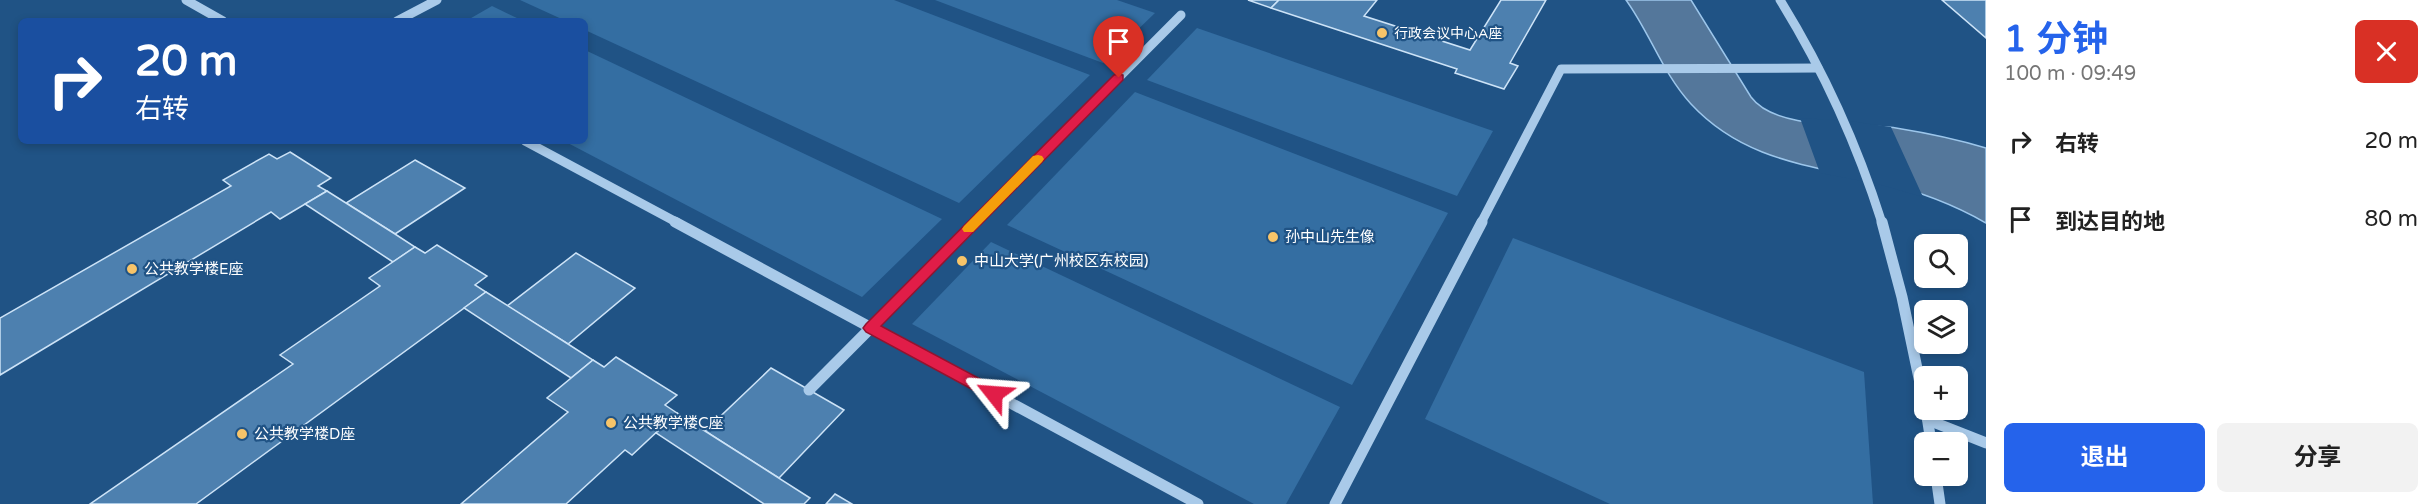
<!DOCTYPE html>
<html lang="zh">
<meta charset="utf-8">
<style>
:root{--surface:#fff;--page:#f2f2f2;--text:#222;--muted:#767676;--accent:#2563eb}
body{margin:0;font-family:"Varela Round","Noto Sans SC",sans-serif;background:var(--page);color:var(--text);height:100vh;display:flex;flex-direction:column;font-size:22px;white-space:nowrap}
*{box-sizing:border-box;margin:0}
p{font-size:20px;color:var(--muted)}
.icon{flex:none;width:33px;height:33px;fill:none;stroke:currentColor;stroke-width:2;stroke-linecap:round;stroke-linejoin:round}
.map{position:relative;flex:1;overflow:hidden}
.details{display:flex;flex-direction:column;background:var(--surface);width:450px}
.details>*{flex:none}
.banner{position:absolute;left:18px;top:18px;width:570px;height:126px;border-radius:9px;box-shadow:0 3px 9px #0003;background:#1a4fa0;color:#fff;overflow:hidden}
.tools{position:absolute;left:1914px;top:234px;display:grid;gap:12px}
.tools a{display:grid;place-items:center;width:54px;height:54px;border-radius:9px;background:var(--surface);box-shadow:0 3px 9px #0003;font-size:30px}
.pin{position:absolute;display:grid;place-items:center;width:51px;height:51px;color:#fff;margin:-62px -26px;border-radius:50% 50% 50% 0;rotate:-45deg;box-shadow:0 0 6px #0007}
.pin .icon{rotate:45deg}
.me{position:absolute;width:66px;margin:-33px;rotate:298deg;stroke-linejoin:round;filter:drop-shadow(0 0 4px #0008)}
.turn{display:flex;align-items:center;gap:21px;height:126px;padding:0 18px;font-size:27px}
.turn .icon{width:78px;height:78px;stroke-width:2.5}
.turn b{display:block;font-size:42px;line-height:51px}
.round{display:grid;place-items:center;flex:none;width:63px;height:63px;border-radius:9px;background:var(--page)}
.summary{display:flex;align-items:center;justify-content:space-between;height:102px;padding:0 18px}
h1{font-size:36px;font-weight:700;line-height:45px;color:var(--accent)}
.action{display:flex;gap:12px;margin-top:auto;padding:12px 18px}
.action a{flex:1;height:69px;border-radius:9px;background:var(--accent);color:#fff;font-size:24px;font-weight:700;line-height:69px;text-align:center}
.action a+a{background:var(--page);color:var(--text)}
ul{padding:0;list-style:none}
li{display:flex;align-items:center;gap:18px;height:78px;padding:0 18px}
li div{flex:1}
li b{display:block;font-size:22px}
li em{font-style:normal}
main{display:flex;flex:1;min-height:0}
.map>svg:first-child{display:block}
</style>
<main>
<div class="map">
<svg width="1986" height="504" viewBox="0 0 1986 504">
<rect width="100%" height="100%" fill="#205385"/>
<g fill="#346ea2">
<path d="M520 0H894L1090 75 959 203 585 30V21H566Z"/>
<path d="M935 0H1117L1155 13 1103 63Z"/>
<path d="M492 6 523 21H466Z"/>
<path d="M1197 28 1493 131 1457 196 1147 80Z"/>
<path d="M585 50 942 219 862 297 564 141H585Z"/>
<path d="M1135 92 1448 213 1352 385 1007 225Z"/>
<path d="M1513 238 1864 372 1873 504H1610L1425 419Z"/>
<path d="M991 242 1340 407 1286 504H1254L912 324Z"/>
</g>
<path fill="#54779b" stroke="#9cc6eb" stroke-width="1.5" d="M1626 0H1691L1751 97C1776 131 1856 123 1896 128 1927 133 1956 139 1986 148V223C1953 204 1918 191 1880 182 1810 165 1744 161 1691 104 1663 74 1650 33 1626 0Z"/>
<path fill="#205385" d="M1800 118 1850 121 1891 127 1923 197 1878 184 1820 173Z"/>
<g fill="#4d80af" stroke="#cde3f7" stroke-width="1.5">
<path d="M1248 0H1279L1271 8Z"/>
<path d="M1279 0H1377L1364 16 1470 50 1501 0H1546L1510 63 1518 66 1504 89 1455 73 1457 69 1271 8Z"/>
<path d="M1942 0H1986V38Z"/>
<path d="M290 152 331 178 318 186 327 191 280 219 271 212 0 375V318L231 186 223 180 269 154 277 159Z"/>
<path d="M415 160 465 188 395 234 346 203Z"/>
<path d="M327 191 395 234 415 247 393 262 305 204Z"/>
<path d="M437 245 487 276 475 285 486 292 196 504H90L293 364 280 355 380 286 369 278 415 247 425 253Z"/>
<path d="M576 253 635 288 568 344 507 306Z"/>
<path d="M486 292 568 344 593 360 571 378 464 308Z"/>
<path d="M616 357 677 395 665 405 677 413 632 455 625 450 566 504H461L568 412 547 398 593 360 604 367Z"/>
<path d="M771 368 844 410 779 478 705 431Z"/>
<path d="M677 413 705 431 810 498 804 504H764L656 433Z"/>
<path d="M835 494 852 504H826Z"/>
</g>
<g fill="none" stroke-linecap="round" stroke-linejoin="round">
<g stroke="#a9cae9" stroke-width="9">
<path d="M186 0 223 21"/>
<path d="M1780 0C1824 71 1857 144 1882 223"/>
<path d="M397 21 437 0"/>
<path d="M525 141 678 223"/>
<path d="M974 223 1181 15"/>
<path d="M1481 223 1561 69 1818 68"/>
</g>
<g stroke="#a9cae9" stroke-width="11">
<path d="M675 222 1198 504"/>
<path d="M1882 222 1902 297 1924 402"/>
<path d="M809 390 976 222"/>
<path d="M1926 410 1931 442"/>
<path d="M1928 420 1986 443"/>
<path d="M1936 476 1940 504"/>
<path d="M1335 504 1482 222"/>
</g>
</g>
<path fill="#e11d48" stroke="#92132f" stroke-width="1.5" d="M1119 74 1123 75V80L881 326 999 389 1001 394 999 398 994 400 988 398 866 332 863 328 866 324 1114 75Z"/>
<path fill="#f59e0b" d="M1038 155 1042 156 1044 159 1042 162 973 232H964L962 229 964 226 1033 156Z"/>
<g fill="#f7c469" stroke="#205385" stroke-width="2">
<circle cx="1382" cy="33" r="6"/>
<circle cx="1273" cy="237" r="6"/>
<circle cx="962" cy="261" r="6"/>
<circle cx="132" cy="269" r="6"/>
<circle cx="611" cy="423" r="6"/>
<circle cx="242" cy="434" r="6"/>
</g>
<g text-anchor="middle" stroke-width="4.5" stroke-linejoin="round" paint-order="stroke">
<g font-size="14" fill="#fff" stroke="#205385" text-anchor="start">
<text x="1394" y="38">行政会议中心A座</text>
</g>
<g font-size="15" fill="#fff" stroke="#205385" text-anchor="start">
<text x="1285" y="242">孙中山先生像</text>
<text x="974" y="266">中山大学(广州校区东校园)</text>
<text x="144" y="274">公共教学楼E座</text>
<text x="623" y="428">公共教学楼C座</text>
<text x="254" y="439">公共教学楼D座</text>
</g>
</g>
</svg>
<div class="tools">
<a><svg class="icon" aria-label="search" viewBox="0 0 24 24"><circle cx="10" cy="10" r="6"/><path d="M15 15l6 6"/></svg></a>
<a><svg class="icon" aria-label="layers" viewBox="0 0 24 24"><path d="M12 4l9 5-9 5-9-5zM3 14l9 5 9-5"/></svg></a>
<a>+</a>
<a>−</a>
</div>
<div class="pin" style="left:1119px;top:78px;background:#d93025"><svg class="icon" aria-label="arrive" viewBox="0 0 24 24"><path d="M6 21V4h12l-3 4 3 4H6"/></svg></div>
<svg class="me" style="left:994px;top:394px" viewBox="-20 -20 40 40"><path d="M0-17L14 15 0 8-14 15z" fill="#e11d48" stroke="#fff" stroke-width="4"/></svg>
<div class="banner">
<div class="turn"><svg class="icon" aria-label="right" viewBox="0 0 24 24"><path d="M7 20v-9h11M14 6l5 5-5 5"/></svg><div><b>20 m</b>右转</div></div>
</div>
</div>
<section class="details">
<div class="summary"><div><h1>1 分钟</h1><p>100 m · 09:49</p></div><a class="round" style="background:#d93025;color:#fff"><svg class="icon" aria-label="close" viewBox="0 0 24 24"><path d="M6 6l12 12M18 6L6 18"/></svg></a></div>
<ul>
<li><svg class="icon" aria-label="right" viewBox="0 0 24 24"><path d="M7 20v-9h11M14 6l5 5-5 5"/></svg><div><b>右转</b></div><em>20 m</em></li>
<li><svg class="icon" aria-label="arrive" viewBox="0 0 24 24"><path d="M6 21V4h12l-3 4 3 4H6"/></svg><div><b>到达目的地</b></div><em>80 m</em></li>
</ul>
<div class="action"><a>退出</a><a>分享</a></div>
</section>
</main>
